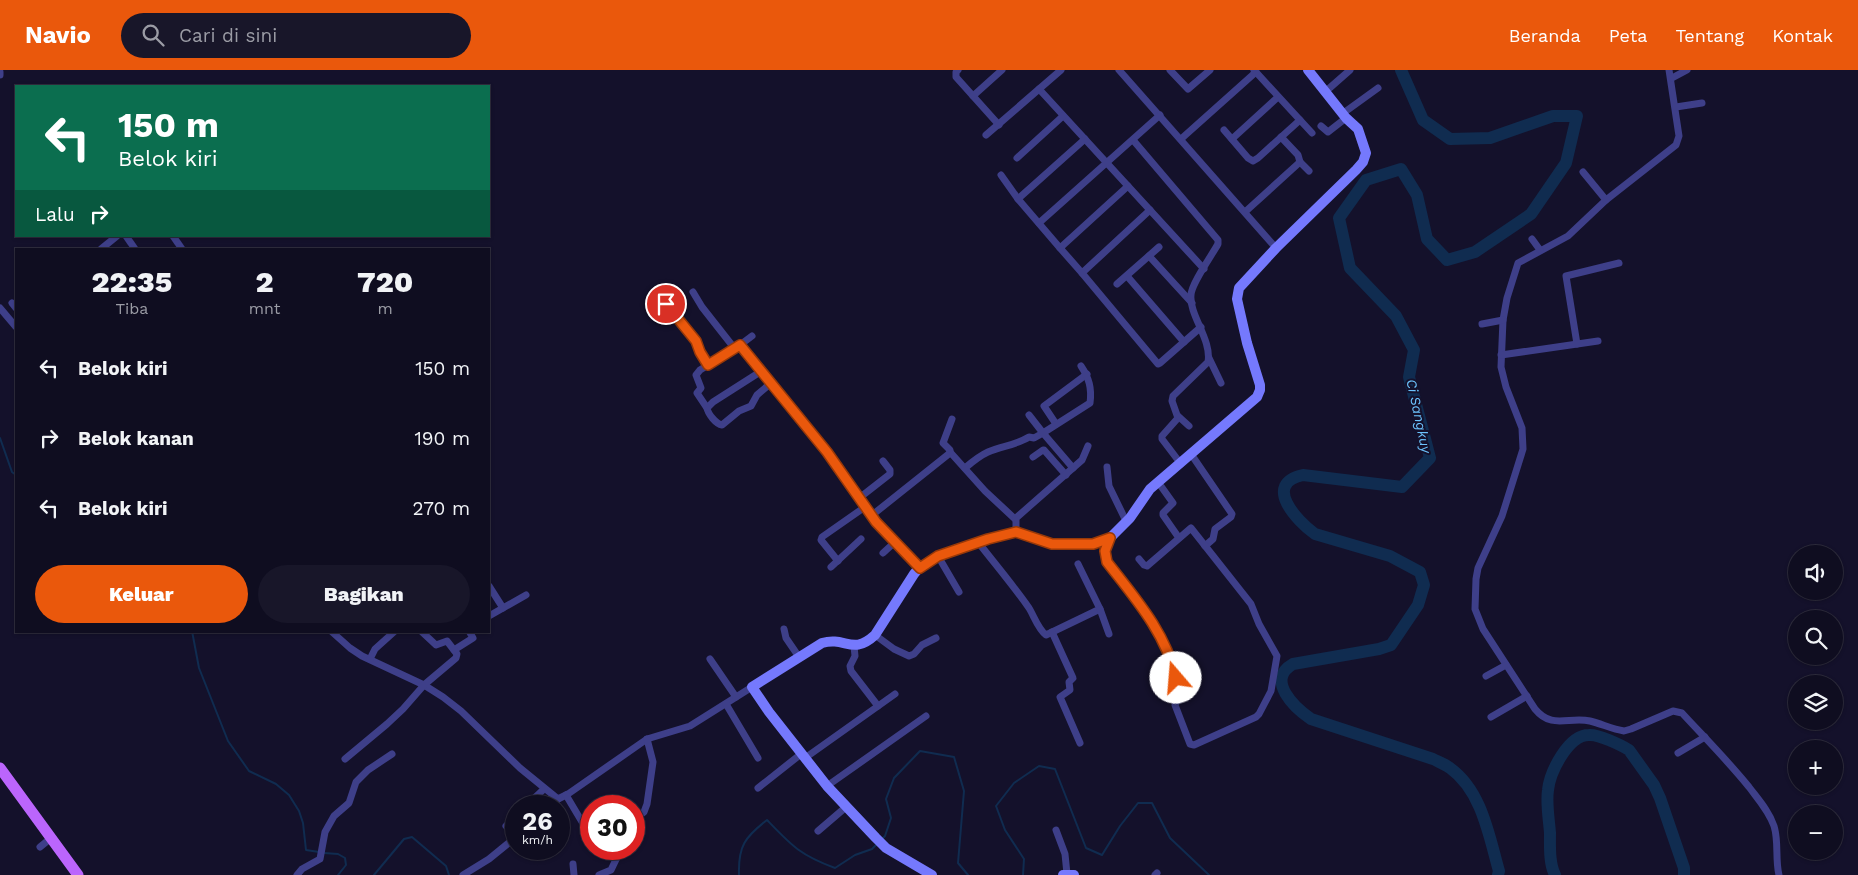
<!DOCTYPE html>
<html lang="id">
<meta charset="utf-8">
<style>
:root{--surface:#0f0d20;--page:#181629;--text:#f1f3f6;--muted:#9b9ca5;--line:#2f2d3e;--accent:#ea580c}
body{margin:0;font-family:"Work Sans",sans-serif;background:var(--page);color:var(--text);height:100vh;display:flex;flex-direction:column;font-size:19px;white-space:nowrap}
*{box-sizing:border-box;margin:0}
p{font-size:16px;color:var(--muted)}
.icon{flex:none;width:28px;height:28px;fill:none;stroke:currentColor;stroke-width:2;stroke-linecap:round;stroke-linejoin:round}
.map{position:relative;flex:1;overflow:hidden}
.side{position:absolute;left:15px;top:178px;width:475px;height:385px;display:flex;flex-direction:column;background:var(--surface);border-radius:0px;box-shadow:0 1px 4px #0004,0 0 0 1px var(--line)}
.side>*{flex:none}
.hud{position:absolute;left:15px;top:15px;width:475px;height:152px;border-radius:0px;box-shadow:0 1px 4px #0004,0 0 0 1px var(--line);background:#0b6e4f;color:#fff;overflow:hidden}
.tools{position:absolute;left:1788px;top:475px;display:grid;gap:10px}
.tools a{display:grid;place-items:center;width:55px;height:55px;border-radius:50%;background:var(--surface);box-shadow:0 1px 4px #0004,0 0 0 1px var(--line);font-size:25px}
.speed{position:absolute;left:505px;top:725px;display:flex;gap:10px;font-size:25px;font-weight:700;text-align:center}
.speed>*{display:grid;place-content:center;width:65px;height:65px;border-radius:50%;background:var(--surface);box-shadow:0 1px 4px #0004,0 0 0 1px var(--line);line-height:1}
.speed small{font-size:12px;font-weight:400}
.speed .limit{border:8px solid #d22;background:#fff;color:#111}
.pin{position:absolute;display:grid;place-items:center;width:42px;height:42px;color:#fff;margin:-21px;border:2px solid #fff;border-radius:50%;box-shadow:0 1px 5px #0007}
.me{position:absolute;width:55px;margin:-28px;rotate:342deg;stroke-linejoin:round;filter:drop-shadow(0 0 4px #0008)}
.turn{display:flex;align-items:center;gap:18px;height:105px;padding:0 20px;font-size:22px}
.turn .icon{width:65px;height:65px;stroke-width:2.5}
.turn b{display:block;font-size:35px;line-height:42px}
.then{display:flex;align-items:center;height:48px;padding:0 20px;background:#0003;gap:10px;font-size:19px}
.eta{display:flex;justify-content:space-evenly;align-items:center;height:85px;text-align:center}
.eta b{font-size:30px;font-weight:800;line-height:35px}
.primary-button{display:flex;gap:10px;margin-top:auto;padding:10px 20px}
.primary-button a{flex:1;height:58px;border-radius:30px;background:var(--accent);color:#fff;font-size:20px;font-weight:800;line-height:58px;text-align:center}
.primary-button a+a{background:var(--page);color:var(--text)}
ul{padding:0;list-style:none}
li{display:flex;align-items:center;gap:15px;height:70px;padding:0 20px}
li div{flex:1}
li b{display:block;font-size:19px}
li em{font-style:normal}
header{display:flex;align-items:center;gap:30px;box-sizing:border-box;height:70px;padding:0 25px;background:var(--accent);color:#fff}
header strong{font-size:24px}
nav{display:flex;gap:28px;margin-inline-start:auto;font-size:18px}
.search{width:350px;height:45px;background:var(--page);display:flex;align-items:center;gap:12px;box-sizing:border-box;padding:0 18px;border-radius:28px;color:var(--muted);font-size:19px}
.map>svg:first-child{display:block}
</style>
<header>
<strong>Navio</strong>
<div class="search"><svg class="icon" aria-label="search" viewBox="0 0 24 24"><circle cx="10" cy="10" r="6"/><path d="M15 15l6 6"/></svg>Cari di sini</div>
<nav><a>Beranda</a><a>Peta</a><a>Tentang</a><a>Kontak</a></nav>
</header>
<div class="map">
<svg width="1858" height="805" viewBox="0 0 1858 805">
<rect width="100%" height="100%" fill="#14112b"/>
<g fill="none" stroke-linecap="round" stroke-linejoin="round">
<g stroke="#102c50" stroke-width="2">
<path d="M0 368 12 402 16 405"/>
<path d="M192 561 199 598 228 671 249 701 276 714 289 725 299 741 303 753 306 780 319 782"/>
<path d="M882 769 885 766 891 748 886 729 894 708 920 681 954 687 964 721 958 793 968 805"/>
<path d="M324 783 338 784 345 788 346 795 338 805"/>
<path d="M374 805 404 769 412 767 446 796 449 805"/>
<path d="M739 805C738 776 745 767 767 750 792 776 800 785 835 798L855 785 872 779 877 774"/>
<path d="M1023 805 1024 789 1005 760 996 736 1014 713 1039 696 1055 699 1086 778 1102 785 1120 756 1138 733H1152L1170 768 1209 805"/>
</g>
<g stroke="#102c50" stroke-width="12">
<path d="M1401 0 1423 50 1450 69 1490 68 1553 46H1577L1566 93 1531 144 1475 182 1447 190 1427 169 1417 125 1401 99 1366 110 1339 148 1350 198 1396 246 1414 280 1409 307 1430 388 1402 417 1303 405C1262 414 1297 451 1315 464L1390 486 1420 502 1424 515 1418 535 1391 575 1379 579 1293 594C1265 610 1295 638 1311 649L1433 689C1439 692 1445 694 1450 698 1482 721 1489 766 1499 801L1498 805"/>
<path d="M1555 805C1549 793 1550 776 1550 763 1549 749 1546 734 1548 720 1550 702 1568 665 1589 665 1598 664 1621 675 1629 680L1654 715 1660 728 1684 798V805"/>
</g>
<g stroke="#3e3f89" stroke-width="7">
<path d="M958 0 956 2V7L999 55"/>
<path d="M1119 0 1276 178"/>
<path d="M1170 0 1188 19 1210 0"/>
<path d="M1669 0 1679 66 1676 75 1606 130 1568 166 1518 193 1507 228 1503 250 1501 297 1506 317 1522 358 1523 379 1502 446 1478 498 1476 509 1475 539 1483 559 1535 639C1552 660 1569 646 1590 651 1602 654 1612 659 1624 661L1631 659 1673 641 1682 643C1705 668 1728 691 1749 717 1758 729 1769 741 1774 756 1779 772 1775 789 1779 805"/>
<path d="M0 2V5"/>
<path d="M1672 8 1687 0"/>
<path d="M1039 19 1204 199"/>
<path d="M1325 22 1350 0"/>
<path d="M973 26 1002 0"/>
<path d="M1676 37 1702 33"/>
<path d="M1342 44 1378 18"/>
<path d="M1300 50 1312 63"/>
<path d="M1321 56 1328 62 1346 48"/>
<path d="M1224 60 1248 88 1253 91 1258 88 1300 50 1254 0"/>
<path d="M986 65 1061 0"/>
<path d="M1181 69 1256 2"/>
<path d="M1232 69 1278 27"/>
<path d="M1133 70 1218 170V174C1212 185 1191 214 1191 225 1189 245 1212 270 1208 292L1173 326 1172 331 1178 348 1162 366V369L1181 394"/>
<path d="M1017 88 1063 46"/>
<path d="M1300 92 1309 101"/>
<path d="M1583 102 1606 130"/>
<path d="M1001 105 1018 129 1060 178"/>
<path d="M1128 116 1060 178 1082 203 1150 140"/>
<path d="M1018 129 1085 69"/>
<path d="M1245 142 1300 92 1298 85 1281 67"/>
<path d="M1039 153 1160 45"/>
<path d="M126 166 135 179"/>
<path d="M173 166 182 179"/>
<path d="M1532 169 1540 180"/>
<path d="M101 179 117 166"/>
<path d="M1149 186 1192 233"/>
<path d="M1082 203 1158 294 1160 293 1201 257"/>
<path d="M1127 206 1184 272"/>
<path d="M1117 214 1159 177"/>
<path d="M693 222 702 237 735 279"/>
<path d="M12 233 16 238"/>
<path d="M666 234 696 271 700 282 708 295"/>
<path d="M0 238 16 257"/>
<path d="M1482 254 1503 250"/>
<path d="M1577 274 1566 206 1619 193"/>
<path d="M740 275 752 266"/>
<path d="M1501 285 1598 271"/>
<path d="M1209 288 1221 313"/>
<path d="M771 313 757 325 751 336 739 341 722 355C716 354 708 344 707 338L713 332 760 302 763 304 827 382 876 452 919 498"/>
<path d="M707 338 697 323 701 318 696 305 700 300 740 275 760 302"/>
<path d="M1178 346 1189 356"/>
<path d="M1056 354 1044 336 1087 304"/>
<path d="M950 382 985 421 1015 449"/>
<path d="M1191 384 1232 444 1231 447 1215 459 1213 469 1205 476"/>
<path d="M1033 387 1043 380H1044L1066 405"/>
<path d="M1107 397 1109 416 1126 451"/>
<path d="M965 398C972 392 979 386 988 382 1002 376 1016 375 1029 367L1034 368 1043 363 1029 345"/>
<path d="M1073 398 1043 363 1090 333C1092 318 1089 308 1081 296"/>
<path d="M1158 412 1173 433 1163 443V445L1179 468"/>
<path d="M858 429 890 404V400L883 391"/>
<path d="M871 446 950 383V380L943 373 952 349"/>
<path d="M1016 462V448L1082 390 1088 376"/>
<path d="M1110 468 1105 481 1107 492C1122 511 1138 528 1150 548 1166 573 1173 600 1182 628L1176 632 1175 635 1190 674 1194 675 1256 647 1259 644 1271 621 1277 586 1259 554 1251 534 1191 458 1147 496 1144 495 1139 489"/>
<path d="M978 472C995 494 1013 515 1029 538 1034 546 1038 559 1046 565L1100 539 1078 494"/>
<path d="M883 483 895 472"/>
<path d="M938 486 959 522"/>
<path d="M838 491 821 470 822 467 865 437"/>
<path d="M831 497 861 469"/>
<path d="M489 516 503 538"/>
<path d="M1100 539 1109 564"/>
<path d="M489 546 526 525"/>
<path d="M784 559 786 568 799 587"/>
<path d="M331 561 350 578 362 586 424 615 443 627 461 641 520 698 558 729 568 724 647 669 690 656 752 617"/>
<path d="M1052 562 1073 608 1069 612 1070 620 1060 627 1080 673"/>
<path d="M875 565 894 579 909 586 914 584 922 575 936 568"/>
<path d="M854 576 855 586 850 596 851 601 878 636"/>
<path d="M454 580 473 568 469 561"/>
<path d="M370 589 375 579 395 561"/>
<path d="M710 589 736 627"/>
<path d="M1486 606 1506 595"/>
<path d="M726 634 758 688"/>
<path d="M1491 647 1527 626"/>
<path d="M1678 683 1705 667"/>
<path d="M805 688 895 624"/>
<path d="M345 689 387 654 403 639 424 615 456 588 457 584 447 571 436 575 421 561"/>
<path d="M827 716 926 646"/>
<path d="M758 718 801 684"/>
<path d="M566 725 591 767"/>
<path d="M526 736 544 719"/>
<path d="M553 736 558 729"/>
<path d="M634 750 644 742 647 734 653 692 647 669"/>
<path d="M506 756 516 746"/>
<path d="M1056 760 1065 784 1067 804"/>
<path d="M818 761 846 737"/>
<path d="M40 777 51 768"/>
<path d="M601 779 605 780"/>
<path d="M573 794 574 805"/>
<path d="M297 805 302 799 320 789 325 762 334 746 349 733 356 712 368 700 392 684"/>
<path d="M463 805 489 789 516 767"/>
<path d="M599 805 611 800 621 779"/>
<path d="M1155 805 1157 803"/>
</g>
<g stroke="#7579fd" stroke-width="10">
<path d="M932 805 886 778 876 768 827 716 769 642 752 617 822 573C846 566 852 586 875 565L914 504 919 498 938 486 978 472 1016 462 1052 474H1093L1110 468 1130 448 1150 419 1257 327 1260 320V315L1247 273 1237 229 1239 218 1276 178 1356 100 1363 92 1366 83 1358 59 1346 48 1308 0"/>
<path d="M1063 805H1074"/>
</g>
<path stroke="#bb65fc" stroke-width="11" d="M0 698 78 805"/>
</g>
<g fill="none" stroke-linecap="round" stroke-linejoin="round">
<defs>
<path id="route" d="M666 234 696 271 700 282 708 295 740 275 827 382 876 452 920 498 938 486 988 469 1016 462 1052 474H1093L1110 468 1105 481 1107 492C1135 528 1166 563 1176 608"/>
</defs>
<use href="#route" stroke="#983908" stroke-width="12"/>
<use href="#route" stroke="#ea580c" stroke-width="9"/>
</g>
<g text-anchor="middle" stroke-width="4" stroke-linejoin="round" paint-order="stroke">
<g font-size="14" font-style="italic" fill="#6cc2fc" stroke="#14112b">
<text transform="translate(1419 346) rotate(78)" y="5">Ci Sangkuy</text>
</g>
</g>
</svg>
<div class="tools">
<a><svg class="icon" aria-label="sound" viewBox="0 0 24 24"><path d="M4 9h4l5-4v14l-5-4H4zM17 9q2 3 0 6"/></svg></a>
<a><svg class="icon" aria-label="search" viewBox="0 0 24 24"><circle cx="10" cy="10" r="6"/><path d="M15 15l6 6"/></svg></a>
<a><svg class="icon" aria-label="layers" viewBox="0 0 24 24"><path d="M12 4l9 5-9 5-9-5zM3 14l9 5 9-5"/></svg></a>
<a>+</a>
<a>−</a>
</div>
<div class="speed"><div>26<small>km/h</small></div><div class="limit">30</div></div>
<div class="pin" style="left:666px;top:234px;background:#d93025"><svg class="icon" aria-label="arrive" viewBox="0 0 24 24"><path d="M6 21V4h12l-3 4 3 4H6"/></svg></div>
<svg class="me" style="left:1176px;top:608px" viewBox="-20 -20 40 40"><circle r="19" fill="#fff"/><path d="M0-13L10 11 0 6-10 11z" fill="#ea580c"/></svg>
<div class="hud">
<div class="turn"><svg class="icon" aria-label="left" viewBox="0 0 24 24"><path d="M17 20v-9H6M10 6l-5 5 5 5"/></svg><div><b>150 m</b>Belok kiri</div></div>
<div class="then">Lalu<svg class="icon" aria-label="right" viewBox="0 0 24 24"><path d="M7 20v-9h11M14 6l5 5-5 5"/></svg></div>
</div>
<section class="side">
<div class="eta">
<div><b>22:35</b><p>Tiba</p></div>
<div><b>2</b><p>mnt</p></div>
<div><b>720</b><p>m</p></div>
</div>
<ul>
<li><svg class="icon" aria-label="left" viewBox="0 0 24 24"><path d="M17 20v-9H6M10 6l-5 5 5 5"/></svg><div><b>Belok kiri</b></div><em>150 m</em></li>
<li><svg class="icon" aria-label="right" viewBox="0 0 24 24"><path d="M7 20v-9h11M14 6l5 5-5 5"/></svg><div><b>Belok kanan</b></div><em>190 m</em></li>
<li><svg class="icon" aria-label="left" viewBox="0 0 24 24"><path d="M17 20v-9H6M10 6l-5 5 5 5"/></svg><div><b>Belok kiri</b></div><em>270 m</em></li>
</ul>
<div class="primary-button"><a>Keluar</a><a>Bagikan</a></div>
</section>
</div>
